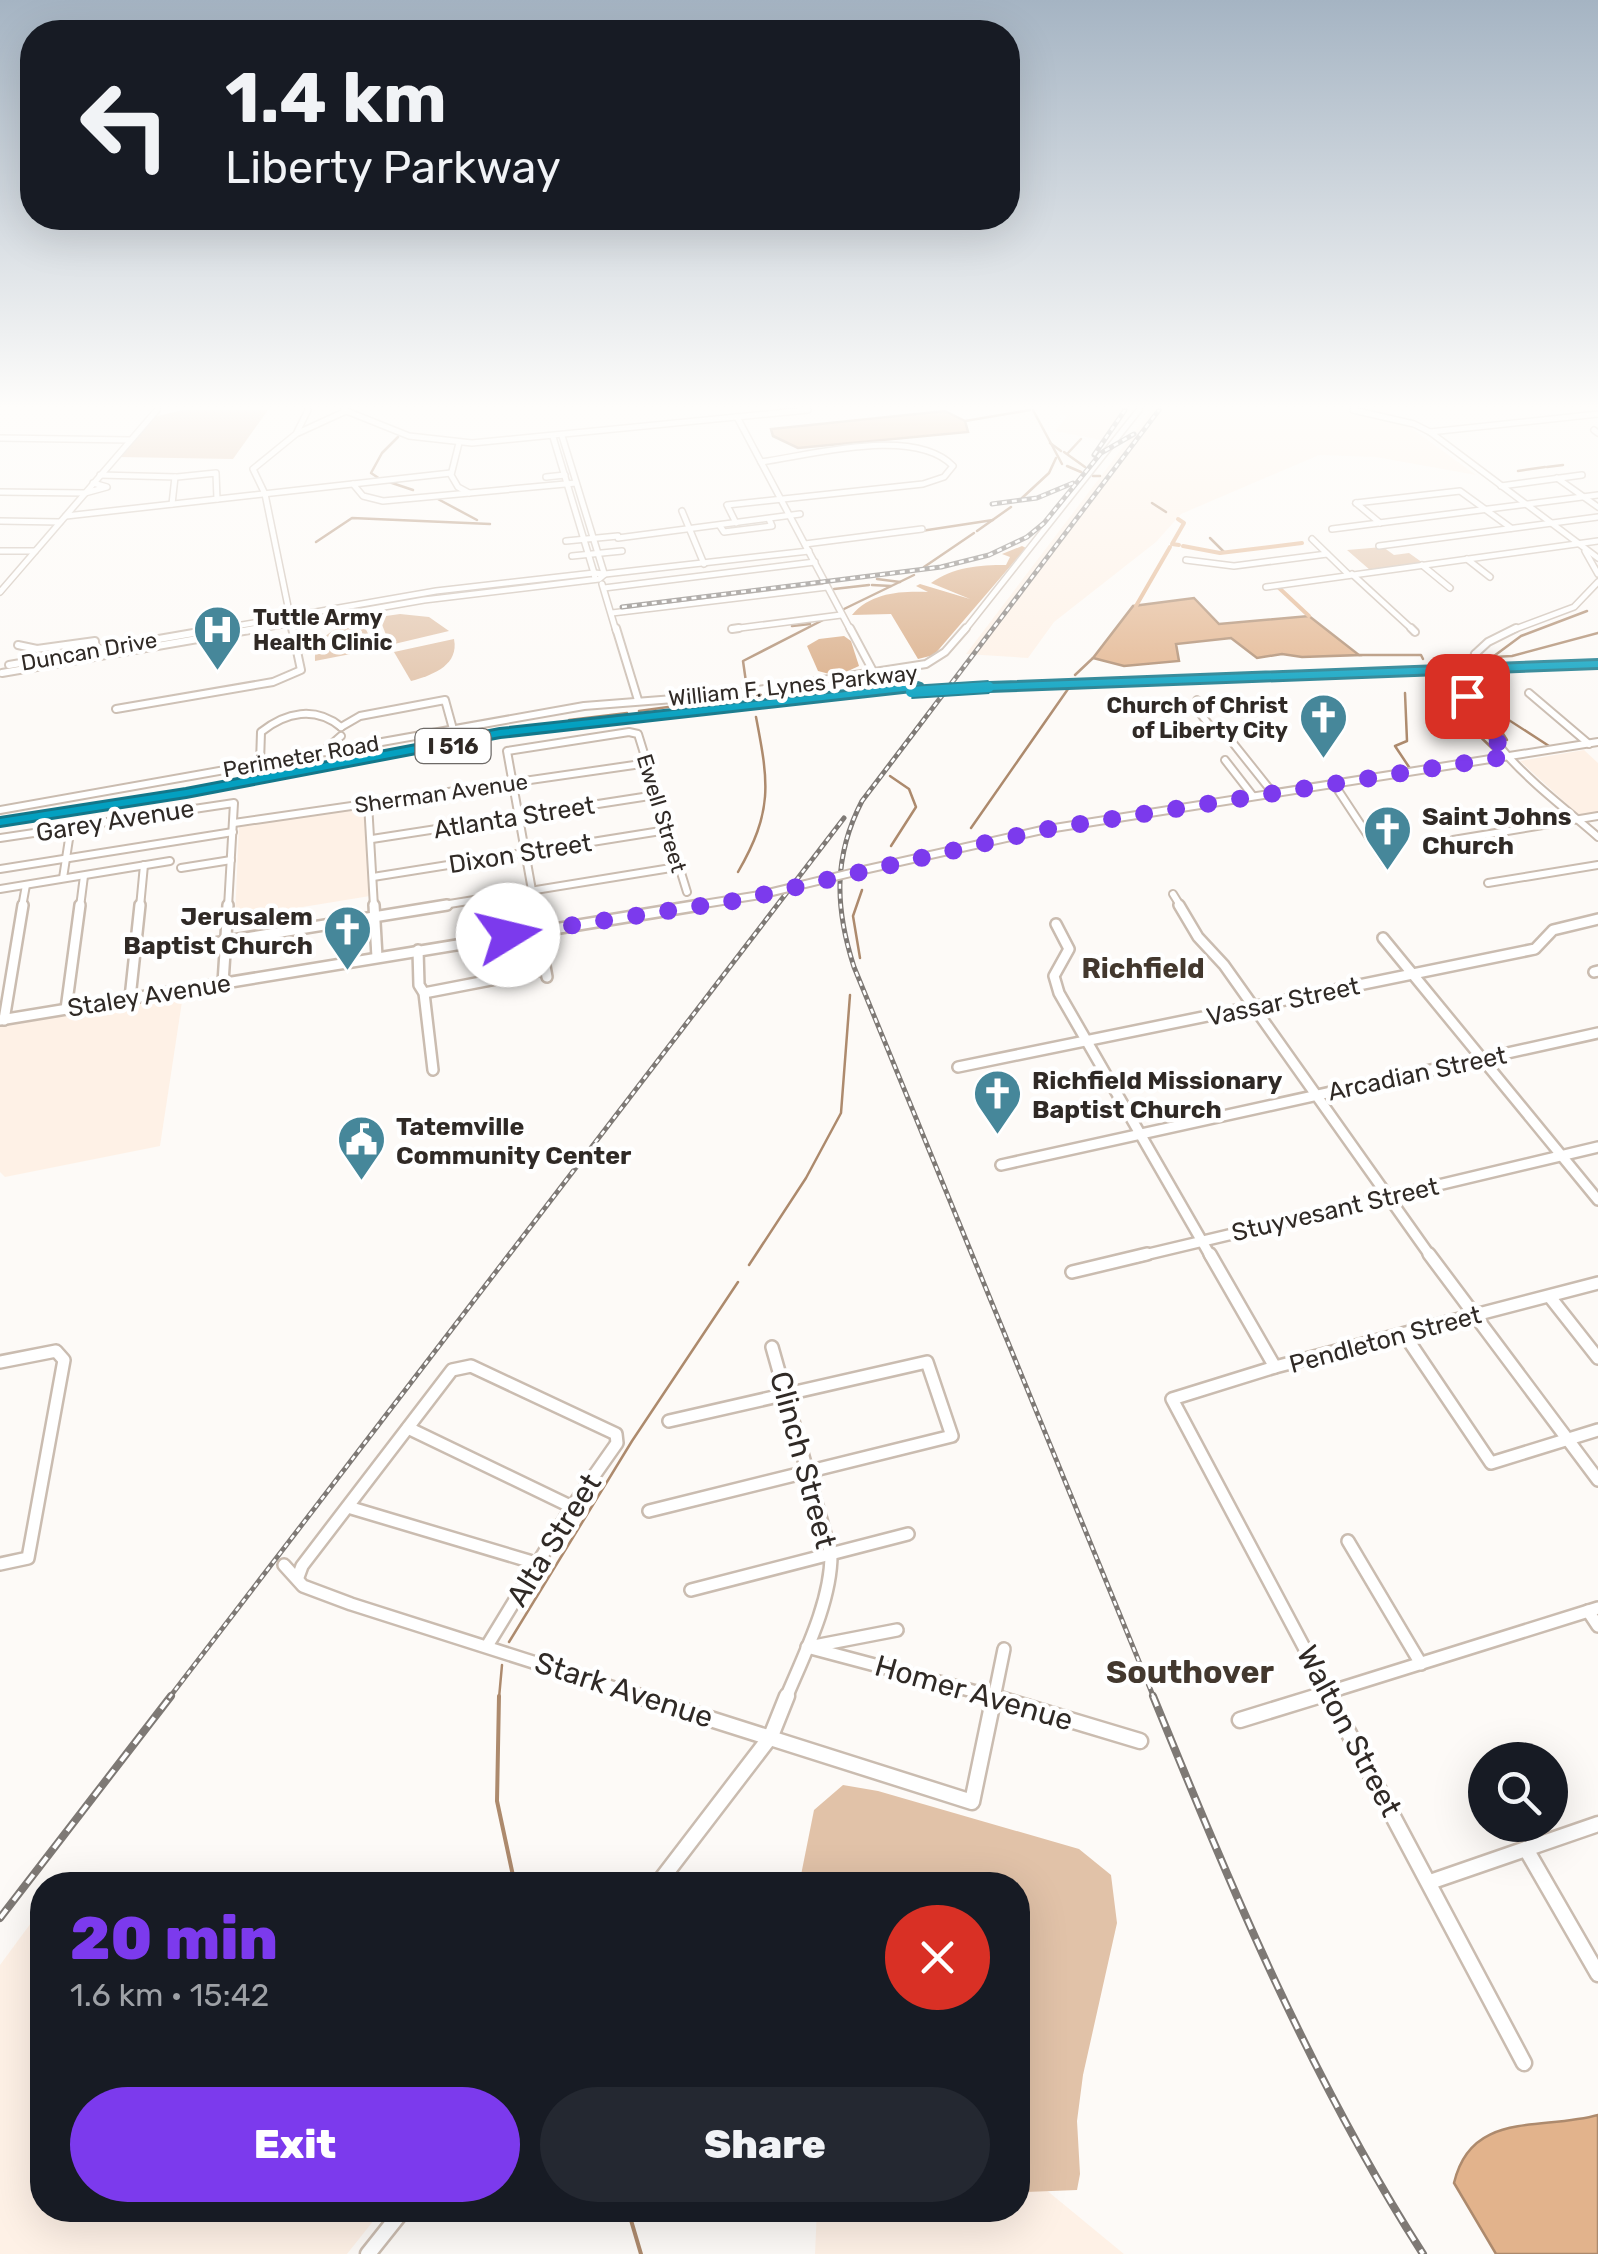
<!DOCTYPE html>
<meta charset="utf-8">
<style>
:root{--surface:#171b24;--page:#242831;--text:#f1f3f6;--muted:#9ea1a6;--accent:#7c3aed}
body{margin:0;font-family:Rubik,sans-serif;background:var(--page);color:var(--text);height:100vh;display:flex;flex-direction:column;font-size:38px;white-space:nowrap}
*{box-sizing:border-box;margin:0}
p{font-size:32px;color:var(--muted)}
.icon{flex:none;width:55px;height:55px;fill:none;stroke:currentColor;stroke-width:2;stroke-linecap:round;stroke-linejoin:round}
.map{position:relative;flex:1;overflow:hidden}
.details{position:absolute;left:30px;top:1872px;width:1000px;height:350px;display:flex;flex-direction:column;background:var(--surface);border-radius:40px;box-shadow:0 10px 40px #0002}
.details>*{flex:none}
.banner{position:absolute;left:20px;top:20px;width:1000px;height:210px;border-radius:40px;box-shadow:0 10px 40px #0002;background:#171b24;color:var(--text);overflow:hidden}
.tools{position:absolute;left:1468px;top:1742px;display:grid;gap:20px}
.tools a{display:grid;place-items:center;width:100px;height:100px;border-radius:50%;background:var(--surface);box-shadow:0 10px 40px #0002;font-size:50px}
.pin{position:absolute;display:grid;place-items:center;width:85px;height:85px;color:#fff;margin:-42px;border-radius:20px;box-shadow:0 5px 15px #0006}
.me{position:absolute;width:110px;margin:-55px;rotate:81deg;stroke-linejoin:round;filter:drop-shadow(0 0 8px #0008)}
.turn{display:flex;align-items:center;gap:35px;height:210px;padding:0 40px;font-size:45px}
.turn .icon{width:130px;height:130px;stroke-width:2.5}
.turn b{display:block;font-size:70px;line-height:85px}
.round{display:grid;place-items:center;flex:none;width:105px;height:105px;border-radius:52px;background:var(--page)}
.summary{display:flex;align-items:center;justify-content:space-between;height:170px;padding:0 40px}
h1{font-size:60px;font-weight:800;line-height:75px;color:var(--accent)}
.button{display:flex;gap:20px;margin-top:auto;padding:20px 40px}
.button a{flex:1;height:115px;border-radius:60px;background:var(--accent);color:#fff;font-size:40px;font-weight:800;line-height:115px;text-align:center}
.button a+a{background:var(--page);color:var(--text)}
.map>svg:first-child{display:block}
</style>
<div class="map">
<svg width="1598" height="2254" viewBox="0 0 1598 2254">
<rect width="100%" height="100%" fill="#fdfaf7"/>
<g fill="#fef1e6">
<path d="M1062 410H1130L1106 441 1055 431 1068 416 1060 414Z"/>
<path d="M1151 410H1386L1476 475 1376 457 1319 455 1181 514 1156 542 1054 622 1028 658 966 654Z"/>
<path d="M1584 750 1598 763V813L1580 816 1520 761Z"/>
<path d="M365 806 370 896 235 918 239 825Z"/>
<path d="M183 995 160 1146 5 1177 0 1172V1027Z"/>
<path d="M42 1908V2210H382L347 2254H0V1965Z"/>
<path d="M1018 2181 1045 2189 1124 2254H815L817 2210H1018Z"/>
</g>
<g fill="#e1c2a8">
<path d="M183 410H268L233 459 118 457 153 417Z"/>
<path d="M1383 547 1394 555 1409 553 1423 563 1370 570 1347 550Z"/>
<path d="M400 614 429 617 449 631 390 645 379 617Z"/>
<path d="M361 620 376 649 315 661C313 635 340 626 361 620Z"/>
<path d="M454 639C459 664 435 674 415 680L411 681 394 652Z"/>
<path d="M843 1785 878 1791 1079 1849 1111 1875 1117 1923 1083 2075 1077 2121 1080 2174 1077 2190 1026 2192 1018 2189V1885H799L814 1810Z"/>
</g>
<g fill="#d8aa83">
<path d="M1022 546 1026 548 934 655 918 659 891 614 852 615C871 592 902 591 928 592L916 586 920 584 970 599 931 583C953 567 979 565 1006 565L1010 557 1002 554Z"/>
<path d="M844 636 851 641 859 666 837 676 818 671 807 646 819 639Z"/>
</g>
<g fill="#e2b38c" stroke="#ad8a6d" stroke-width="2.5">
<path d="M945 411 965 421 968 432 798 448 773 436 771 429Z"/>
<path d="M1194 598 1219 624 1309 616 1359 655 1302 657 1282 654 1257 658 1231 638 1176 644 1179 661 1124 666 1093 658 1133 606Z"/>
<path d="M1598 2115V2254H1496L1454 2183C1471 2110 1541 2131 1598 2115Z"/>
</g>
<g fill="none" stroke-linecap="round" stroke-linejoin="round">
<g stroke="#ad8a6d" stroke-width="2.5">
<path d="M1033 410 1062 464"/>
<path d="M965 421 1030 410"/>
<path d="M1050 443 1061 451"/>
<path d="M1064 452 1085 467"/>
<path d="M1068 453 1081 439"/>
<path d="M1067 466 1081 472"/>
<path d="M1547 467 1563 465"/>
<path d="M1518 471 1545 467"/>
<path d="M1093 476H1100"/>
<path d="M380 479 371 473 382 453 398 437"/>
<path d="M389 482 413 490"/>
<path d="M436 498 477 520"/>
<path d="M1022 498 1049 473 1056 458"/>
<path d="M1152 503 1166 512"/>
<path d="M921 531 993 520"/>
<path d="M977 531 1011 507"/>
<path d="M1210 538 1224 552"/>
<path d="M316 542 352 518 490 524"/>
<path d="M924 567 974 533"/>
<path d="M877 579 900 582"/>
<path d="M872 585 891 586"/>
<path d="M834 589 869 585"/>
<path d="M844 609 914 575"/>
<path d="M792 626 810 624"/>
<path d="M1359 655H1421L1423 659"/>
<path d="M1494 656 1521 636 1587 611"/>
<path d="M1493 657 1512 656 1598 633"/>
<path d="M1435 674 1449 682 1464 721 1495 751"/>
<path d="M1075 675 1093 658"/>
<path d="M747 689 743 661 823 620"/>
<path d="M1405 693 1407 741 1395 746 1409 767"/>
<path d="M1481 702 1549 746"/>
<path d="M1486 707 1507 740"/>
<path d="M639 711 812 687"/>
<path d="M569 720 627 713"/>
<path d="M890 776 909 789 916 807 891 846"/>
<path d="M971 828 1068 689"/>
<path d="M738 872C773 811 769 784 756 717"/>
<path d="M860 958 853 916 862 890"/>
<path d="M749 1265 806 1178 841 1113 850 995"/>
<path d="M509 1642 632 1441 738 1282"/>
<path d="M499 1698 502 1665"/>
</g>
<g stroke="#ad8a6d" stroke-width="4">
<path d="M499 1696 497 1801 515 1885"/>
<path d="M628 2210 641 2254"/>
</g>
<g stroke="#e2b38c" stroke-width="4">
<path d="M1178 519 1184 523 1172 544 1179 545"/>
<path d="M1183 546 1220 553 1302 543"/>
<path d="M1278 587 1309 616"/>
<path d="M1136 606 1170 547"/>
</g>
<defs>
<g id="minor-far4">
<path d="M344 410 409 436 472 443 808 410"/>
<path d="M1353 410 1414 424 1430 432 1598 558"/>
<path d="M737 417 851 631"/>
<path d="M1594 430 1598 433"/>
<path d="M1430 432 1598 414"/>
<path d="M298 433 346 411"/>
<path d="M562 436 604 573"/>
<path d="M553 437 594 573"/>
<path d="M0 438 130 440"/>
<path d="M459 443 451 475 458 487 469 493"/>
<path d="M100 475 177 477 216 473 217 499"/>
<path d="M546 477 565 475"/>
<path d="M1557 478 1598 507"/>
<path d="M353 484 363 496 383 501 576 483"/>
<path d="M1501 486 1582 475"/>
<path d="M0 492 85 493 107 487 93 483"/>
<path d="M1356 503 1460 491 1511 528"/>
<path d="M1356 503 1380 523"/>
<path d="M172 504 175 477"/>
<path d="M682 511 704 564"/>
<path d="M66 516 451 473"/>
<path d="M0 521 60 522"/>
<path d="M736 523 727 505 923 484 944 477 953 466C914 426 812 455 761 462"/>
<path d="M720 526 724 532 772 526 769 519"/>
<path d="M1332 529 1598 495"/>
<path d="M618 538 800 514"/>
<path d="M1312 539 1349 575"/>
<path d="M566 541 618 536"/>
<path d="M805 544 922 529"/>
<path d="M1379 546 1598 517"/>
<path d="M0 551H35"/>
<path d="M1585 551 1598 574"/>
<path d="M572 556 622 551"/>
<path d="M1467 559 1490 577"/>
<path d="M1186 560 1234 566 1327 554"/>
<path d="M1422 565 1450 588"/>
<path d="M605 574 809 551"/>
<path d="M1352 574 1414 631"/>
<path d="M602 584 616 631"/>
<path d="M1266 587 1598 541"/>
<path d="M604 588 815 562"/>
<path d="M0 592 157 410"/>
<path d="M612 613 827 587"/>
<path d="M732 629 841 615"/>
<path d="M207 631 436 591 594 573"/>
<path d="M247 631 424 600 599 579 605 574 594 573 595 579"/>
<path d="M293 631 265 494 253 469 296 434 308 410"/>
<path d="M964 631 1139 410"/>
<path d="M1510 631 1574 607 1598 582"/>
</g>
<g id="minor-far3">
<path d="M616 628 638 700"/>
<path d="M850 628 874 673"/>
<path d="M1411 628 1415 632"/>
<path d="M732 629 739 628"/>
<path d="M18 645 37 649 95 641 96 655"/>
<path d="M1475 654 1488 642 1516 628"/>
<path d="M9 665 222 628"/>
<path d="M2 673 261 628"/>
<path d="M1465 681C1483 750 1547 792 1598 837"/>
<path d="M1529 693 1589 744"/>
<path d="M1197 700 1195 707 1211 727 1229 738 1272 792"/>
<path d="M116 709 273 682 301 670 292 628"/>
<path d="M341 727 360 716 445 700 453 729"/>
<path d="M324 751 341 736"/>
<path d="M1225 760 1253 796"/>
<path d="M260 763 261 732C286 712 315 706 341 727"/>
<path d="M1334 784 1386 863"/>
<path d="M368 803 374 907"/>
<path d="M0 810 584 706 725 695 926 664 945 652 966 628"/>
<path d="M234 823 648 763"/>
<path d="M0 838 234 803 228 907"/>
<path d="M372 839 656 795"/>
<path d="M1453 840 1598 816"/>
<path d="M181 868 231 860"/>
<path d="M0 869 233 832"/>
<path d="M859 871 1042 830 1598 742"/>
<path d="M373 877 667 830"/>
<path d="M63 878 71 826"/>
<path d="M1488 883 1598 865"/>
<path d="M0 889 170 861"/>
<path d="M1173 894 1181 907"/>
<path d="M22 907 26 885"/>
<path d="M80 907 84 876"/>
<path d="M140 907 144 865"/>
<path d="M431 907 677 867"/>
<path d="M535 907 507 751 629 732 638 734 687 892"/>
<path d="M685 907 760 895"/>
</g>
<g id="minor-far2">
<path d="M374 905 377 957"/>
<path d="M534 905 547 977"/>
<path d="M1179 905 1198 937 1224 965 1431 1257"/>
<path d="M1056 924 1069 949 1054 976 1059 993 1211 1257"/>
<path d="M1383 938 1598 1200"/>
<path d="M196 946 447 905"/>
<path d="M418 950 419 985 424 993 433 1070"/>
<path d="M1594 972 1598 971"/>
<path d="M223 983 228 905"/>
<path d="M424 993 543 970"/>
<path d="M130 998 140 905"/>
<path d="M66 1009 80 905"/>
<path d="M0 1020 700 905"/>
<path d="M4 1020 23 905"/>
<path d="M958 1067 1535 949 1553 930 1598 919"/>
<path d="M1001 1165 1598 1033"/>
<path d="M1136 1257 1598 1147"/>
</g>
<g id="minor-far1">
<path d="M1210 1254 1275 1367"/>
<path d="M1429 1254 1598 1480"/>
<path d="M1072 1272 1147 1254"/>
<path d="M1550 1297 1598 1358"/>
<path d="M1404 1334 1491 1463 1598 1430"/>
<path d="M772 1347 831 1555C831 1602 804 1655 786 1698"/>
<path d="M0 1362 56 1351 64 1360 28 1558 0 1564"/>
<path d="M408 1428 572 1507"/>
<path d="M348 1507 539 1564"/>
<path d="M649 1511 952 1436 927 1362 669 1421"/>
<path d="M1348 1541 1421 1664"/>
<path d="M284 1565 303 1586 351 1604 646 1698"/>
<path d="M298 1577 302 1566 452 1370 471 1366 616 1434 617 1443 572 1507 487 1646"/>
<path d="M691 1590 908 1534"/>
<path d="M1588 1611 1598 1626"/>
<path d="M807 1647 999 1698"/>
<path d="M809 1647 897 1630"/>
<path d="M994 1698 1004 1649"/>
<path d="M1310 1698 1598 1608"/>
<path d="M1331 1698 1172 1399 1275 1367 1598 1283"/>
</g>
<g id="minor">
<path d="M638 1696 972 1802 994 1696"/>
<path d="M990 1696 1140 1741"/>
<path d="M1329 1696 1524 2063"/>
<path d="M1240 1720 1318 1696"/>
<path d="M1526 1849 1598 1974"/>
<path d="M1430 1882 1598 1824"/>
<path d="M657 1885 771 1736 787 1696"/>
<path d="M368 2254 403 2210"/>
</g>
<g id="highway">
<path d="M1598 661V667L989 690 985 687 989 684Z"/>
<path d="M918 684 921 685V689L500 736 186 796 0 825V819L186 790 500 730Z"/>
</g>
</defs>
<use href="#minor-far4" stroke="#cabcb0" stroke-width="8"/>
<use href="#minor-far3" stroke="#cabcb0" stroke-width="10"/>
<use href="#minor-far2" stroke="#cabcb0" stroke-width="14"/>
<use href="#minor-far1" stroke="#cabcb0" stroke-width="16"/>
<use href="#minor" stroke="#cabcb0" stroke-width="19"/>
<use href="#highway" stroke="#13778a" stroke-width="6"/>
<use href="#minor-far4" stroke="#fff" stroke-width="5"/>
<use href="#minor-far3" stroke="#fff" stroke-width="6"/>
<use href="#minor-far2" stroke="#fff" stroke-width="9"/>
<use href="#minor-far1" stroke="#fff" stroke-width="11"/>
<use href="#minor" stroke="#fff" stroke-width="14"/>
<use href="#highway" fill="#03a0c0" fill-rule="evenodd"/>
<defs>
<g id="rail-far1">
<path d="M1094 455 1125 410"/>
<path d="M992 504 1037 498 1073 483"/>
<path d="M622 607 941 567 989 555 1027 537 1044 523 1101 453 1134 434"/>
<path d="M169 1698 844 818"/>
<path d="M1154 1698 854 967C835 908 833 857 862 801L1159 410"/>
</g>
<g id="rail">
<path d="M1153 1696C1232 1889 1310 2078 1423 2254"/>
<path d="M0 1918 171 1696"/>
</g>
</defs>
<use href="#rail-far1" stroke="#7e7975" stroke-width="5"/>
<use href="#rail" stroke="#7e7975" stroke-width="8"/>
<use href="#rail-far1" stroke="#fff" stroke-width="2.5" stroke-dasharray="5" stroke-linecap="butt"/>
<use href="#rail" stroke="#fff" stroke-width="4" stroke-dasharray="11" stroke-linecap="butt"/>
<defs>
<g id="minor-bridge">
<path d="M1465 681 1475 654"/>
<path d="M760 895 859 871"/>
</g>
<path id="highway-bridge" d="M911 692 989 687"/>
</defs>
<use href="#minor-bridge" stroke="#cabcb0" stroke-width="10" stroke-linecap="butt"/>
<use href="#highway-bridge" stroke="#13778a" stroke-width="14" stroke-linecap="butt"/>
<use href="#minor-bridge" stroke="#fff" stroke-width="6"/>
<use href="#highway-bridge" stroke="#03a0c0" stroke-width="10"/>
</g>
<linearGradient id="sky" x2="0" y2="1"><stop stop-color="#a5b4c3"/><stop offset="0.56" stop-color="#fefdfb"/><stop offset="1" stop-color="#fefdfb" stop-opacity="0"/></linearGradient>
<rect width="1598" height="726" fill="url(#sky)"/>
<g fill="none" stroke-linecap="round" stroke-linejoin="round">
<path stroke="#7c3aed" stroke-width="18" stroke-dasharray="0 32.4" d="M508 935 740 900 1042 830 1510 756 1481 724 1467 696"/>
</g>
<defs>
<symbol id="hospital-pin" viewBox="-11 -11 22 30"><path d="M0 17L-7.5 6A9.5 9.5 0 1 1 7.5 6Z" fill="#46879a" stroke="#fff"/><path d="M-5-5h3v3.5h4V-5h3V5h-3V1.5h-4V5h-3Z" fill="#fff"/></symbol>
<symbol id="church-pin" viewBox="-11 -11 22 30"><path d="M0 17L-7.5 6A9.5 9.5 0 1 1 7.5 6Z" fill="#46879a" stroke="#fff"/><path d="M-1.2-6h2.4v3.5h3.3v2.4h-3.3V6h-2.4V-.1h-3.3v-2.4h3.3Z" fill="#fff"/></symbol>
<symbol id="civic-pin" viewBox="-11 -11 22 30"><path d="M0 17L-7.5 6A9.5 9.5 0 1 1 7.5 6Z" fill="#46879a" stroke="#fff"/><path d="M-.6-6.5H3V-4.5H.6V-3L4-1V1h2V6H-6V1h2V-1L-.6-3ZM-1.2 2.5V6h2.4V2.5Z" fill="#fff"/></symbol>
</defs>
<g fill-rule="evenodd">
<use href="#hospital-pin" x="190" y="602" width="55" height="75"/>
<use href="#church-pin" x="1296" y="690" width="55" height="75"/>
<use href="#church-pin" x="1360" y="802" width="55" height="75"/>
<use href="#church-pin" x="320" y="902" width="55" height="75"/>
<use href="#church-pin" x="970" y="1066" width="55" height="75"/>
<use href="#civic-pin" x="334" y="1112" width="55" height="75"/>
</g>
<g text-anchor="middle" stroke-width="9" stroke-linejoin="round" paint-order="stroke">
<g font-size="22" font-weight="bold" fill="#302a26" stroke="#fff" text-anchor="start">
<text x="253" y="625">Tuttle Army<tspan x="253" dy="25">Health Clinic</tspan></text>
<text x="1288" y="713" text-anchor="end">Church of Christ<tspan x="1288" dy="25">of Liberty City</tspan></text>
</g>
<g font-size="22" fill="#302a26" stroke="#fff">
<text transform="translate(89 651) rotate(-10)" y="8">Duncan Drive</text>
<text transform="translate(793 685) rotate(-6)" y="8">William F. Lynes Parkway</text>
<text transform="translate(301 756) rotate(-10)" y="8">Perimeter Road</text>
<text transform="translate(441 793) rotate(-8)" y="8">Sherman Avenue</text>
<text transform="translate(662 813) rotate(73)" y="8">Ewell Street</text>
</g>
<rect fill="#fff" stroke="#6e6a67" stroke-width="2.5" x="415.5" y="729" width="75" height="34" rx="8"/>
<g font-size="22" font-weight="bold" fill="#302a26">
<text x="453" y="754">I 516</text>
</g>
<g font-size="25" font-weight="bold" fill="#302a26" stroke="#fff" text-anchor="start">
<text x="1422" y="825">Saint Johns<tspan x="1422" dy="29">Church</tspan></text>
<text x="313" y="925" text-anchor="end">Jerusalem<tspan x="313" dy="29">Baptist Church</tspan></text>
<text x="1032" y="1089">Richfield Missionary<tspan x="1032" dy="29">Baptist Church</tspan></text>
<text x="396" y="1135">Tatemville<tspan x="396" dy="29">Community Center</tspan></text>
</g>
<g font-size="25" fill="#302a26" stroke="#fff">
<text transform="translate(514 817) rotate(-9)" y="9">Atlanta Street</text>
<text transform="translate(115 820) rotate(-9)" y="9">Garey Avenue</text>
<text transform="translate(520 853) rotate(-9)" y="9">Dixon Street</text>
<text transform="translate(149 995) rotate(-9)" y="9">Staley Avenue</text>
<text transform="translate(1283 1001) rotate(-12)" y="9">Vassar Street</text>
<text transform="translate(1417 1073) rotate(-12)" y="9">Arcadian Street</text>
<text transform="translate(1335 1209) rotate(-13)" y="9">Stuyvesant Street</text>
<text transform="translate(1385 1339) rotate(-15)" y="9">Pendleton Street</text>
</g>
<g font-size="28" font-weight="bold" fill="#43382e" stroke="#fff">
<text x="1143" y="978">Richfield</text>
</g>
<g font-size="30" fill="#302a26" stroke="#fff">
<text transform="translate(803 1460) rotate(75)" y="10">Clinch Street</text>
<text transform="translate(554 1540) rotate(-58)" y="10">Alta Street</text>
<text transform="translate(624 1690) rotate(18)" y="10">Stark Avenue</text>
<text transform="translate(974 1693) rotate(16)" y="10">Homer Avenue</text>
<text transform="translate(1349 1731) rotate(62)" y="10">Walton Street</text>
</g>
<g font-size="32" font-weight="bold" fill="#43382e" stroke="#fff">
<text x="1190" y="1683">Southover</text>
</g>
</g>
</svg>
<div class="tools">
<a><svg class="icon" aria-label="search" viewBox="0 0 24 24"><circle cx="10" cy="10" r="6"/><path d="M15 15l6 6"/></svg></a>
</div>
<div class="pin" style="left:1467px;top:696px;background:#d93025"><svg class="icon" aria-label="arrive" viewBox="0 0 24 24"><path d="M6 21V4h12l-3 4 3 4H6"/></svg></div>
<svg class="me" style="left:508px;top:935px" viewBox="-20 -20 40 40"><circle r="19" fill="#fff"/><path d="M0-13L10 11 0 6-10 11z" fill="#7c3aed"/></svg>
<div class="banner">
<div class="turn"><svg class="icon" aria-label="left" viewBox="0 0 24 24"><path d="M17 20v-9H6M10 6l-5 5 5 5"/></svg><div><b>1.4 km</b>Liberty Parkway</div></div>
</div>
<section class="details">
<div class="summary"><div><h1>20 min</h1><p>1.6 km · 15:42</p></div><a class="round" style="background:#d93025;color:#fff"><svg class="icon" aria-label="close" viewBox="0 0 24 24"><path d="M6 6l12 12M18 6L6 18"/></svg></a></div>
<div class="button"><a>Exit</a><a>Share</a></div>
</section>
</div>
